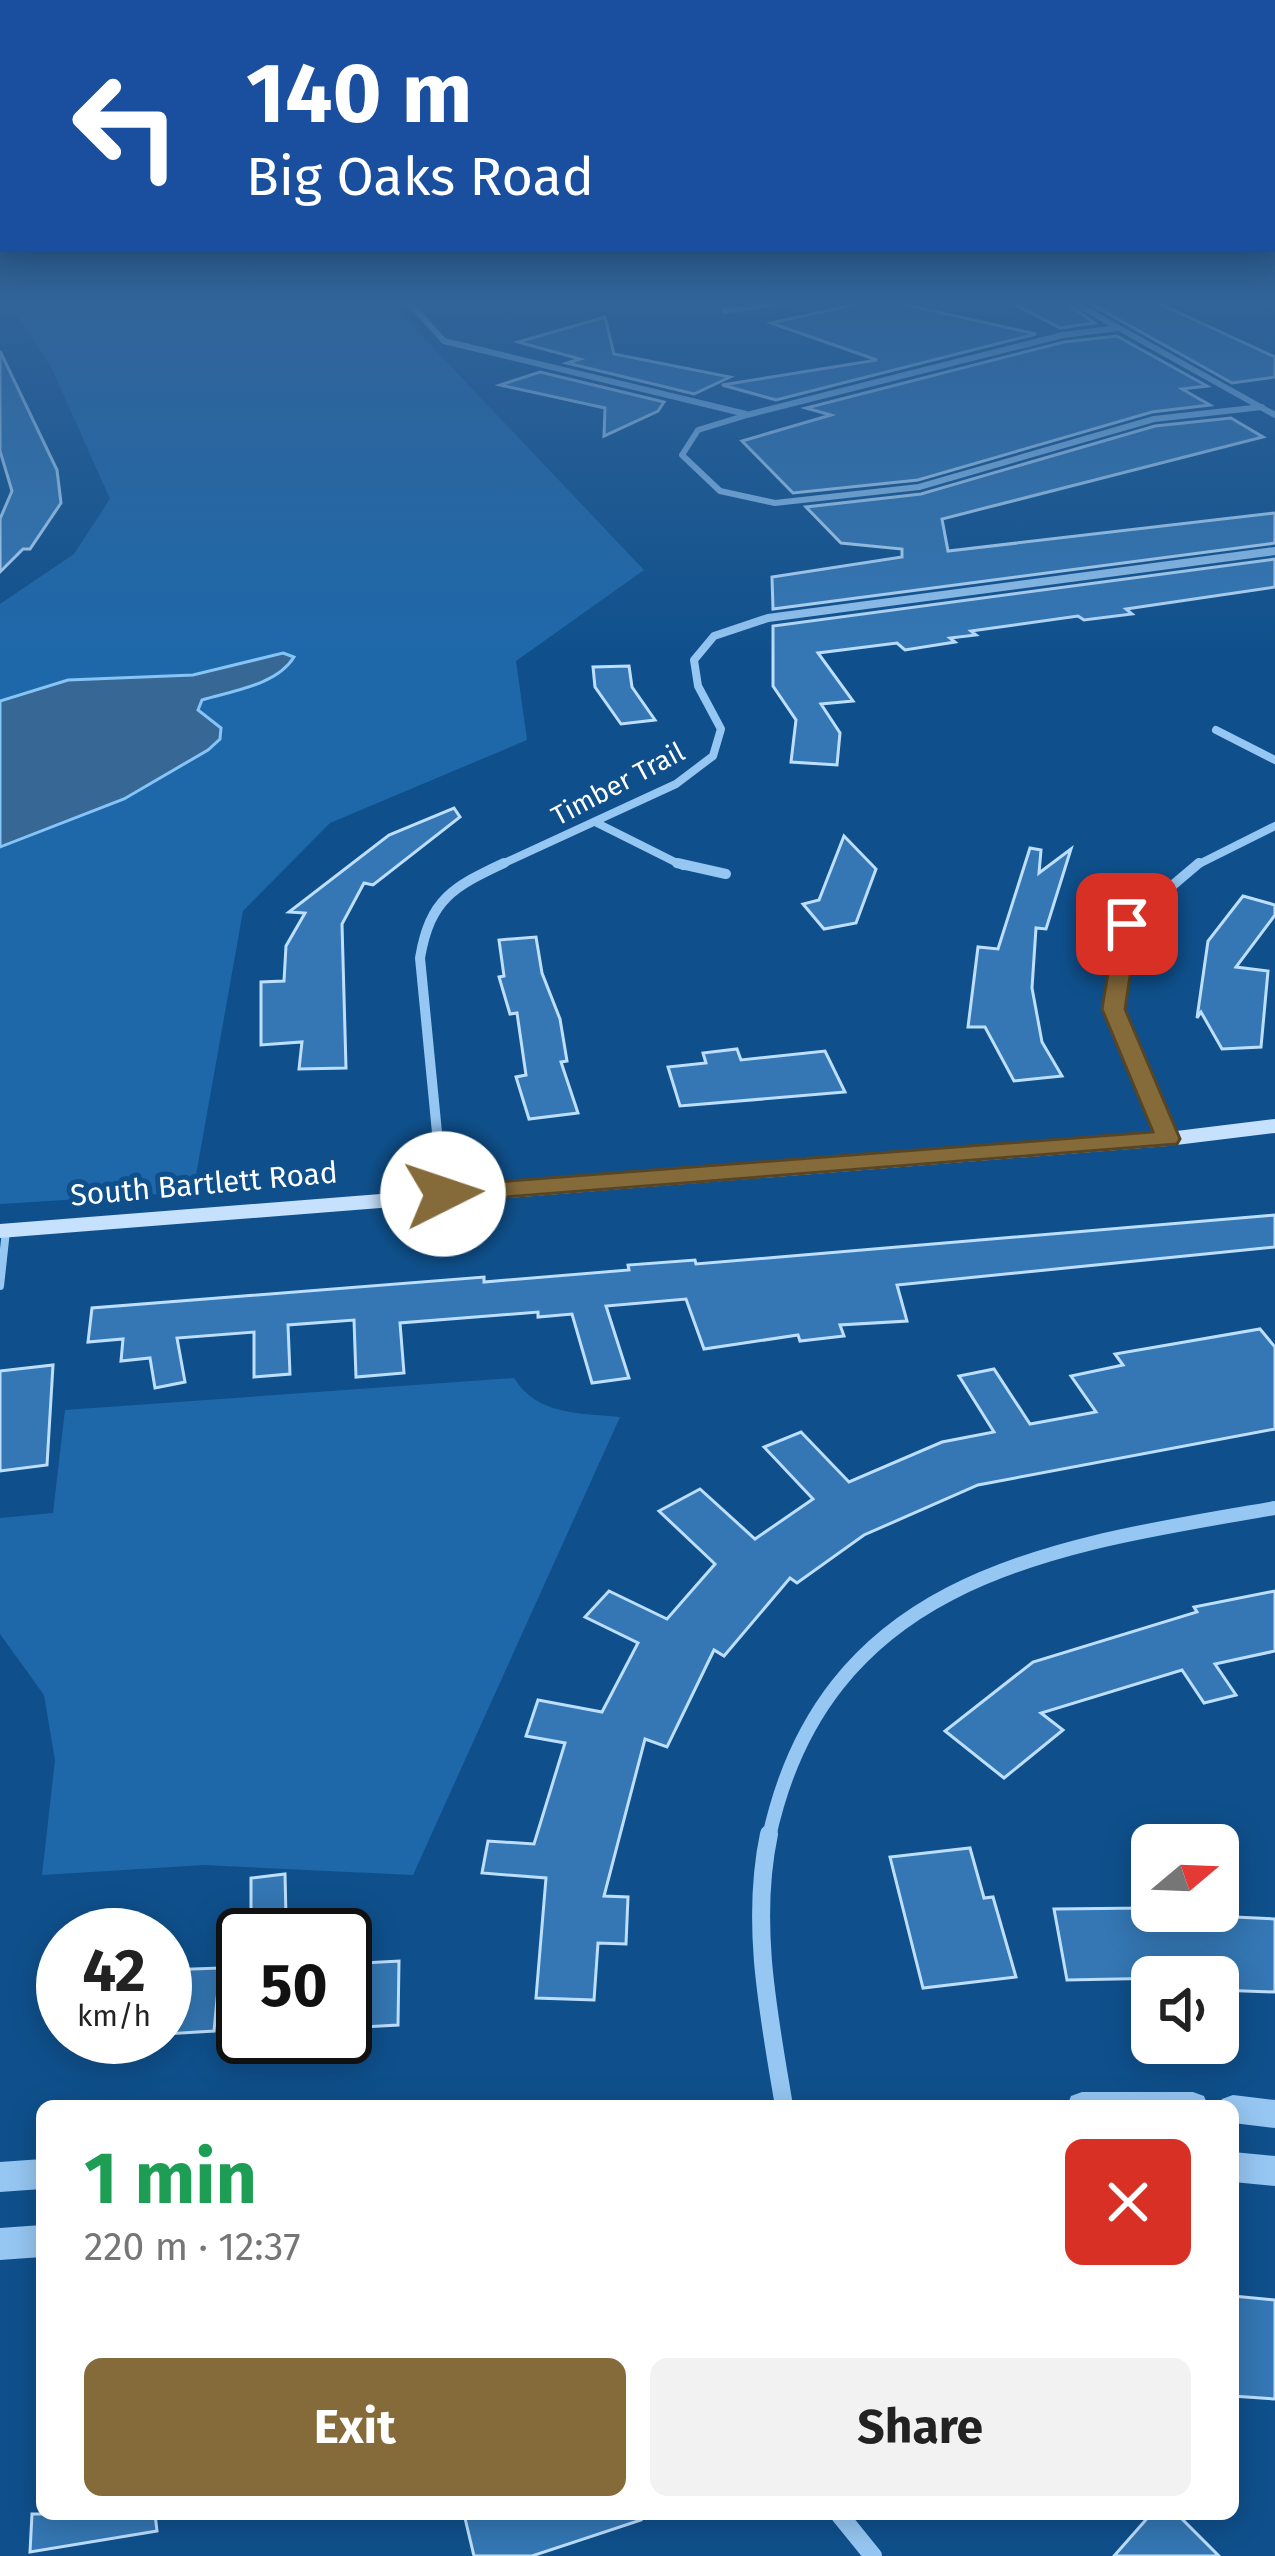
<!DOCTYPE html>
<meta charset="utf-8">
<style>
:root{--surface:#fff;--page:#f2f2f2;--text:#222;--muted:#767676;--accent:#856a3a}
body{margin:0;font-family:"Fira Sans",sans-serif;background:var(--page);color:var(--text);height:100vh;display:flex;flex-direction:column;font-size:45px;white-space:nowrap}
*{box-sizing:border-box;margin:0}
p{font-size:39px;color:var(--muted)}
.icon{flex:none;width:66px;height:66px;fill:none;stroke:currentColor;stroke-width:2;stroke-linecap:round;stroke-linejoin:round}
.map{position:relative;flex:1;overflow:hidden}
.drawer{position:absolute;left:36px;top:2100px;width:1203px;height:420px;display:flex;flex-direction:column;background:var(--surface);border-radius:18px;box-shadow:0 6px 30px #0003}
.drawer>*{flex:none}
.hud{position:absolute;left:0px;top:0px;width:1275px;height:252px;box-shadow:0 6px 30px #0003;background:#1a4fa0;color:#fff;overflow:hidden}
.needle{width:78px;rotate:71deg}
.controls{position:absolute;left:1131px;top:1824px;display:grid;gap:24px}
.controls a{display:grid;place-items:center;width:108px;height:108px;border-radius:18px;background:var(--surface);box-shadow:0 6px 30px #0003;font-size:60px}
.speed{position:absolute;left:36px;top:1908px;display:flex;gap:24px;font-size:60px;font-weight:700;text-align:center}
.speed>*{display:grid;place-content:center;width:156px;height:156px;border-radius:50%;background:var(--surface);box-shadow:0 6px 30px #0003;line-height:1}
.speed small{font-size:30px;font-weight:400}
.speed .limit{border:6px solid #111;border-radius:18px;background:#fff;color:#111}
.pin{position:absolute;display:grid;place-items:center;width:102px;height:102px;color:#fff;margin:-51px;border-radius:24px;box-shadow:0 6px 18px #0006}
.me{position:absolute;width:132px;margin:-66px;rotate:86deg;stroke-linejoin:round;filter:drop-shadow(0 0 9px #0008)}
.turn{display:flex;align-items:center;gap:42px;height:252px;padding:0 48px;font-size:54px}
.turn .icon{width:156px;height:156px;stroke-width:2.5}
.turn b{display:block;font-size:84px;line-height:102px}
.round{display:grid;place-items:center;flex:none;width:126px;height:126px;border-radius:18px;background:var(--page)}
.summary{display:flex;align-items:center;justify-content:space-between;height:204px;padding:0 48px}
h1{font-size:72px;font-weight:700;line-height:90px;color:#1e9e55}
.button{display:flex;gap:24px;margin-top:auto;padding:24px 48px}
.button a{flex:1;height:138px;border-radius:18px;background:var(--accent);color:#fff;font-size:48px;font-weight:700;line-height:138px;text-align:center}
.button a+a{background:var(--page);color:var(--text)}
.map>svg:first-child{display:block}
</style>
<div class="map">
<svg width="1275" height="2556" viewBox="0 0 1275 2556">
<rect width="100%" height="100%" fill="#0f508c"/>
<g fill="#1e68aa">
<path d="M6 299H387L644 570 516 661 527 740 330 823 243 911 193 1192 0 1204V604L74 554 110 499 51 367Z"/>
<path d="M514 1378C537 1415 579 1413 620 1417L413 1875 204 1865 42 1875 55 1760 44 1695 0 1634V1518L53 1513 65 1410Z"/>
</g>
<path fill="#376794" stroke="#87c4f6" stroke-width="3" d="M283 653 294 657C277 685 232 691 202 700L198 710 221 728 220 739 208 750 124 799 0 847V701L68 680 193 675Z"/>
<g fill="#3477b4" stroke="#bddffd" stroke-width="3">
<path d="M880 299 1036 334 776 400 722 385 877 360 771 323Z"/>
<path d="M1004 299H1060L1095 323 1060 328Z"/>
<path d="M1082 299H1149L1275 357V377L1232 383Z"/>
<path d="M605 317 614 354 730 377 694 394 567 363 580 359 518 342Z"/>
<path d="M1117 336 1207 386 1182 389 1210 405 1152 412 918 480 793 493 742 441 831 415 806 408 1064 342Z"/>
<path d="M0 351 57 470 61 503 30 549H23L0 572V519L12 491 0 451Z"/>
<path d="M540 372 664 402 658 411 604 436 605 408 500 385Z"/>
<path d="M1231 418 1263 437 942 519 948 551 1275 513V543L773 609 772 577 902 557V549L841 543 806 507 921 494 1155 426Z"/>
<path d="M1275 559V587L1126 609 1132 614 1084 620 1078 616 971 631 976 635 950 638 955 642 905 650 897 643 818 653 853 701 821 704 840 733 837 765 791 762 796 720 773 686V626Z"/>
<path d="M629 666 632 687 655 720 621 724 595 687 593 667Z"/>
<path d="M454 808 460 817 373 885 364 883 342 924 346 1068 299 1069 302 1042 261 1045V982L284 981 286 946 305 913 289 912 389 835Z"/>
<path d="M844 836 876 869 856 923 824 929 803 904 819 900Z"/>
<path d="M1030 848 1041 850 1039 873 1071 849 1046 929 1036 928 1032 988 1042 1042 1062 1076 1014 1081 985 1027H968L978 947 998 949Z"/>
<path d="M1243 896 1275 905V915L1236 967 1268 971 1261 1047 1222 1049 1201 1012 1197 1018 1208 941Z"/>
<path d="M536 937 542 973 560 1019 567 1061 561 1062 578 1113 529 1119 516 1077 526 1075 517 1013 510 1014 499 977 504 976 499 940Z"/>
<path d="M737 1049 741 1060 825 1051 845 1092 680 1106 668 1067 706 1063 703 1053Z"/>
<path d="M1275 1215V1247L897 1285 907 1321 840 1325 844 1336 800 1341 798 1335 704 1349 686 1299 606 1306 629 1378 592 1383 572 1314 538 1317V1312L400 1323 404 1373 356 1377 354 1320 288 1325 290 1374 254 1377V1332L177 1338 185 1382 155 1388 150 1358 121 1361 123 1339 88 1342 92 1308 484 1277V1282L629 1270 628 1265 695 1260 696 1264Z"/>
<path d="M1260 1329 1275 1347V1429L978 1485 864 1535 797 1583 790 1578 724 1656 714 1650 667 1747 645 1739 604 1896 628 1897 626 1944 598 1943 594 2000 536 1998 546 1878 482 1873 488 1841 534 1844 565 1743 526 1736 538 1700 602 1712 638 1643 585 1617 609 1591 667 1619 715 1564 659 1511 700 1489 755 1539 813 1499 764 1447 801 1432 849 1482 942 1442 994 1432 959 1376 994 1369 1030 1424 1096 1412 1071 1376 1123 1365 1115 1354Z"/>
<path d="M53 1365 47 1465 0 1471V1371Z"/>
<path d="M1275 1591V1651L1215 1664 1236 1695 1204 1703 1182 1670 1041 1713 1063 1730 1004 1778 945 1731 1033 1662 1197 1612 1194 1607Z"/>
<path d="M970 1848 984 1898 993 1897 1016 1977 923 1988 890 1857Z"/>
<path d="M285 1874 286 1917 251 1921V1878Z"/>
<path d="M1148 1908 1149 1913 1275 1919V1992L1218 1990V1977L1067 1980 1054 1909Z"/>
<path d="M399 1961 398 2025 345 2028V1964Z"/>
<path d="M220 1968 214 2031 165 2034V1970Z"/>
<path d="M1233 2296 1275 2300V2399L1233 2396Z"/>
<path d="M32 2514H155L157 2531 30 2552Z"/>
<path d="M464 2514H640L641 2520 532 2556H474Z"/>
<path d="M1151 2514H1177L1219 2556H1114Z"/>
</g>
<g fill="none" stroke-linecap="round" stroke-linejoin="round">
<path stroke="#96c7f3" stroke-width="8" d="M0 1286 6 1231"/>
<g stroke="#96c7f3" stroke-width="6">
<path d="M406 299 444 341 746 414"/>
<path d="M1067 299 1275 415"/>
<path d="M725 311 801 299"/>
<path d="M1118 328 1063 335 747 415 698 430 682 455 720 491 775 503 919 487 1154 419 1262 407"/>
</g>
<g stroke="#96c7f3" stroke-width="8">
<path d="M1216 730 1275 760"/>
<path d="M597 823 683 866"/>
<path d="M498 866 676 784 713 756 721 729 698 686 694 660 714 636 768 618 1275 551"/>
<path d="M1195 866 1275 826"/>
</g>
<g stroke="#96c7f3" stroke-width="10">
<path d="M677 863 726 874"/>
<path d="M1168 1139 1114 1009 1127 924 1199 863"/>
<path d="M443 1194 420 958C430 899 453 887 504 863"/>
</g>
<path stroke="#96c7f3" stroke-width="14" d="M769 1837C826 1575 1053 1546 1275 1508"/>
<g stroke="#96c7f3" stroke-width="18">
<path d="M769 1834C750 1924 769 2016 784 2106"/>
<path d="M839 2514 873 2556"/>
</g>
<g fill="#96c7f3" fill-rule="evenodd">
<path d="M1082 2092H1193L1204 2096 1208 2106H1067L1071 2096Z"/>
<path d="M1233 2095 1275 2100V2128L1233 2123V2106H1219L1222 2099Z"/>
<path d="M1233 2152 1275 2156V2186L1233 2182Z"/>
<path d="M42 2159V2189L0 2192V2162Z"/>
<path d="M42 2225V2257L0 2260V2228Z"/>
</g>
<path fill="#c5e1fd" fill-rule="evenodd" d="M1275 1119V1133L1168 1146 0 1238V1224L1168 1132Z"/>
</g>
<linearGradient id="sky" x2="0" y2="1"><stop stop-color="#082c4d"/><stop offset="0.46" stop-color="#316499"/><stop offset="1" stop-color="#316499" stop-opacity="0"/></linearGradient>
<rect width="1275" height="657" fill="url(#sky)"/>
<path fill="#856a3a" stroke="#564526" stroke-width="3" d="M1127 917 1138 924 1125 1009 1180 1139 1177 1144 443 1202 430 1194 443 1186 1153 1132 1102 1009 1116 924Z"/>
<g text-anchor="middle" stroke-width="10" stroke-linejoin="round" paint-order="stroke">
<g font-size="27" fill="#fff" stroke="#0f508c">
<text transform="translate(618 784) rotate(-28)" y="9">Timber Trail</text>
</g>
<g font-size="30" fill="#fff" stroke="#0f508c">
<text transform="translate(204 1184) rotate(-5)" y="10">South Bartlett Road</text>
</g>
</g>
</svg>
<div class="controls">
<a><svg class="needle" viewBox="-14 -14 28 28"><path d="M0-13l5 13h-10z" fill="#e53935"/><path d="M0 13l5-13h-10z" fill="#767676"/></svg></a>
<a><svg class="icon" aria-label="sound" viewBox="0 0 24 24"><path d="M4 9h4l5-4v14l-5-4H4zM17 9q2 3 0 6"/></svg></a>
</div>
<div class="speed"><div>42<small>km/h</small></div><div class="limit">50</div></div>
<div class="pin" style="left:1127px;top:924px;background:#d93025"><svg class="icon" aria-label="arrive" viewBox="0 0 24 24"><path d="M6 21V4h12l-3 4 3 4H6"/></svg></div>
<svg class="me" style="left:443px;top:1194px" viewBox="-20 -20 40 40"><circle r="19" fill="#fff"/><path d="M0-13L10 11 0 6-10 11z" fill="#856a3a"/></svg>
<div class="hud">
<div class="turn"><svg class="icon" aria-label="left" viewBox="0 0 24 24"><path d="M17 20v-9H6M10 6l-5 5 5 5"/></svg><div><b>140 m</b>Big Oaks Road</div></div>
</div>
<section class="drawer">
<div class="summary"><div><h1>1 min</h1><p>220 m · 12:37</p></div><a class="round" style="background:#d93025;color:#fff"><svg class="icon" aria-label="close" viewBox="0 0 24 24"><path d="M6 6l12 12M18 6L6 18"/></svg></a></div>
<div class="button"><a>Exit</a><a>Share</a></div>
</section>
</div>
